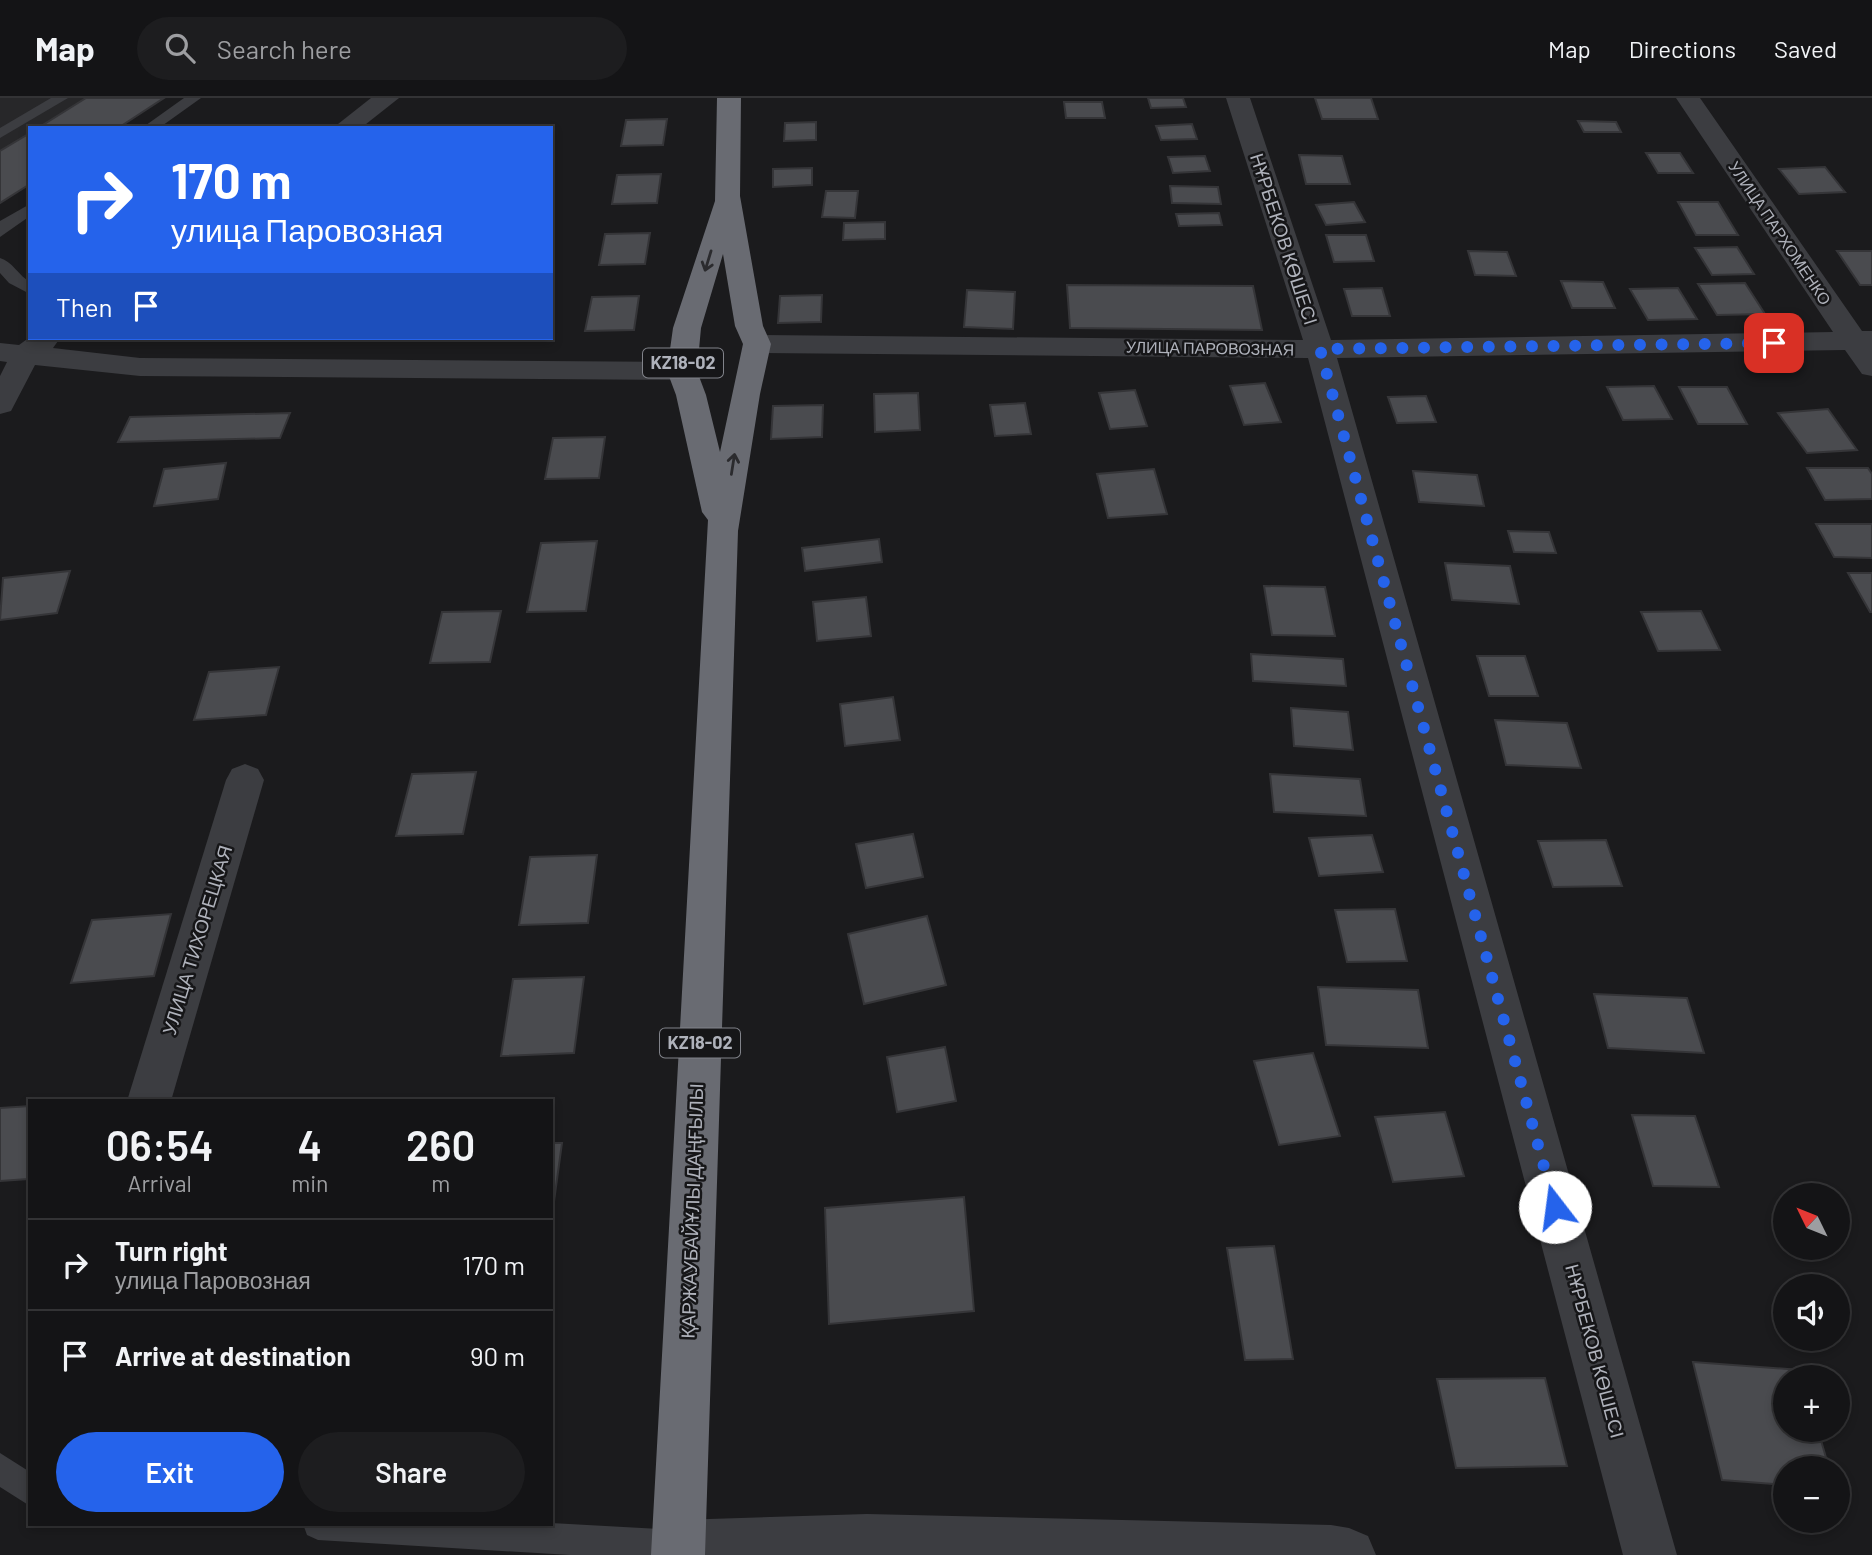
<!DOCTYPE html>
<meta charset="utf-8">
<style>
:root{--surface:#141416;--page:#1d1d1f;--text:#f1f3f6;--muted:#9d9ea1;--line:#333335;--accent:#2563eb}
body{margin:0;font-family:Barlow,sans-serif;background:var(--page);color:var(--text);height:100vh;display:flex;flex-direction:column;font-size:26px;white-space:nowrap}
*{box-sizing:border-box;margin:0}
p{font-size:23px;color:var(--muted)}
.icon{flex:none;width:38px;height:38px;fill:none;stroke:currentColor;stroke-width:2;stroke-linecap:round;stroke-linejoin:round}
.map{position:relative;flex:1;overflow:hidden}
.panel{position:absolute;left:28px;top:1001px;width:525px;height:427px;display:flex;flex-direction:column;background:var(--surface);border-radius:0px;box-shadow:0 4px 10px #0003,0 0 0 2px var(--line)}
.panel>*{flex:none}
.hud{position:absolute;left:28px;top:28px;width:525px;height:214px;border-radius:0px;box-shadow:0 4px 10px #0003,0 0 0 2px var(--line);background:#2563eb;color:#fff;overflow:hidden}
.needle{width:46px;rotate:313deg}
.fabs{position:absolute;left:1773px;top:1085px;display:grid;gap:14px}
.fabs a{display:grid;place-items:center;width:77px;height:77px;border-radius:50%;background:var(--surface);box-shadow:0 4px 10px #0003,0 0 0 2px var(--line);font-size:35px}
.pin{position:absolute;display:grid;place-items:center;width:60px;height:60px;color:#fff;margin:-30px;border-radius:14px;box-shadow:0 4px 10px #0006}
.me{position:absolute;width:77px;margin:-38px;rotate:345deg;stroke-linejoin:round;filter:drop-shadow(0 0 5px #0008)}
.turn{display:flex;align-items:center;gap:24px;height:147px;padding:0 28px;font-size:32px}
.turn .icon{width:91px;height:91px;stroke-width:2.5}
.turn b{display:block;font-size:49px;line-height:60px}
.then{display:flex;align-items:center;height:66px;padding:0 28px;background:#0003;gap:14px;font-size:26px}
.eta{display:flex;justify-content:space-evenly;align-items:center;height:119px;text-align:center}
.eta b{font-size:42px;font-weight:600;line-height:49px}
.action{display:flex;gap:14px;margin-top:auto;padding:14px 28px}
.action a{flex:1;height:80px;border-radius:42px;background:var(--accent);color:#fff;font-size:28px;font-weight:600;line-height:80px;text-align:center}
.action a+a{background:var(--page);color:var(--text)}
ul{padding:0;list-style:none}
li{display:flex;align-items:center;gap:21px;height:91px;padding:0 28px;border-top:2px solid var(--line)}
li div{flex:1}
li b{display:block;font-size:26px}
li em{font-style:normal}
header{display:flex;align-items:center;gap:42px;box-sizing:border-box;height:98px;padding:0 35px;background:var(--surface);border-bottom:2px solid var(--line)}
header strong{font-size:33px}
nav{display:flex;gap:38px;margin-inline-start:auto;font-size:24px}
.search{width:490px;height:63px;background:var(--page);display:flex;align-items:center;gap:18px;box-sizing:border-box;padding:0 24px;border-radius:38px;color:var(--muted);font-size:26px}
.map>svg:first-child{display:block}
</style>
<header>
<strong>Map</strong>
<div class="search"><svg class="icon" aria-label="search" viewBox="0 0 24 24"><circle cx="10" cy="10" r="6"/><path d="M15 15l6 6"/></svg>Search here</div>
<nav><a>Map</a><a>Directions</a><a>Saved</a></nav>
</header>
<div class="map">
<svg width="1872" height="1457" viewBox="0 0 1872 1457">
<rect width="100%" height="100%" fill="#1b1b1d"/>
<path fill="#272729" d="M0 0H158L109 30H30V78L0 96Z"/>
<g fill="#4a4b4f" stroke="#353538" stroke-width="2">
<path d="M86 0H164L118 30H38Z"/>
<path d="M1148 0H1183L1186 9 1151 10Z"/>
<path d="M1315 0H1371L1378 21H1322Z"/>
<path d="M1064 4H1102L1105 20H1066Z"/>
<path d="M667 21 663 47 621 48 626 22Z"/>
<path d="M1578 23 1616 24 1621 34H1584Z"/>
<path d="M816 24V42L784 43 785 25Z"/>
<path d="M1192 26 1197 41 1161 42 1156 28Z"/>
<path d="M30 35V86L0 105V53Z"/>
<path d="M1646 55H1680L1693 75H1658Z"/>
<path d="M1299 57 1342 58 1350 86H1306Z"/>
<path d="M1205 58 1210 73 1173 75 1168 59Z"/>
<path d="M1825 69 1845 94 1799 96 1779 71Z"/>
<path d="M812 70V87L773 89V71Z"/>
<path d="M661 76 657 105 612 106 617 77Z"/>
<path d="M1170 88 1218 89 1221 106 1172 105Z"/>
<path d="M826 93H858L855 120 822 119Z"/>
<path d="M1354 104 1365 124 1326 127 1316 107Z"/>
<path d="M1678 104H1718L1738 137H1696Z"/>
<path d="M1219 115 1222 127 1179 128 1176 116Z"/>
<path d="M885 124V141L843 142 844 125Z"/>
<path d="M650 135 645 166 599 167 605 136Z"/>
<path d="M1326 137H1366L1374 163 1334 164Z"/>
<path d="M1737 149 1754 176 1712 177 1695 150Z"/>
<path d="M1468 153 1507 154 1516 178 1475 177Z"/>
<path d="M1837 153H1872V187H1860Z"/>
<path d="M1561 183 1603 184 1615 210H1572Z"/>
<path d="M1745 185 1765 216 1717 217 1698 186Z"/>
<path d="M1067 187 1253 188 1262 232 1070 230Z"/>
<path d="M1382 190 1390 218H1352L1344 191Z"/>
<path d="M1678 190 1697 221 1648 222 1630 191Z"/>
<path d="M967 192 1015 194 1013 231 964 229Z"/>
<path d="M822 197 821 224 778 225 780 198Z"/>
<path d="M639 198 634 232 585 233 592 199Z"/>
<path d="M1265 285 1281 324 1244 327 1230 288Z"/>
<path d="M1654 288 1672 321 1623 322 1607 289Z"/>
<path d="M1679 289H1727L1747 326H1698Z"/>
<path d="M1135 292 1147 328 1110 331 1099 295Z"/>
<path d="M918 295 920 332 875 334 874 296Z"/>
<path d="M1426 298 1436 324 1397 325 1388 299Z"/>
<path d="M1025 305 1031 336 995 338 990 307Z"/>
<path d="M823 307 822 339 771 341 773 308Z"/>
<path d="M1828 311 1857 352 1807 355 1778 315Z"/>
<path d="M290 315 280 340 118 344 130 319Z"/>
<path d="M605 339 599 380 545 381 553 340Z"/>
<path d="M226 365 218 401 154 408 164 371Z"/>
<path d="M1807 370H1868L1872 376V401L1825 402Z"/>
<path d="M1154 371 1167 416 1108 420 1097 376Z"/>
<path d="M1413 373 1477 377 1484 408 1419 404Z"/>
<path d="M1816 426H1872V460L1834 459Z"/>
<path d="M1508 433 1549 434 1556 455 1514 454Z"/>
<path d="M879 441 882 464 805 473 802 450Z"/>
<path d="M597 443 586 513 527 514 541 445Z"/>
<path d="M1445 465 1510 468 1519 506 1452 502Z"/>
<path d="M70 473 57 515 0 522 3 480Z"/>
<path d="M1848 475H1872V514H1870Z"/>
<path d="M1264 488 1325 489 1335 538 1272 537Z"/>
<path d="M866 499 871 538 817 543 813 504Z"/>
<path d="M501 513 490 564 430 565 442 514Z"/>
<path d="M1701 513 1720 552 1658 553 1641 514Z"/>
<path d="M1251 556 1343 561 1346 588 1253 583Z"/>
<path d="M1477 558H1525L1538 598H1489Z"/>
<path d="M279 569 266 617 194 622 209 574Z"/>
<path d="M893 599 900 642 845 648 840 606Z"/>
<path d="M1291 610 1348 614 1353 652 1294 648Z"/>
<path d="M1495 622 1567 625 1581 670 1506 667Z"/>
<path d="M476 674 463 736 396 738 412 676Z"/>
<path d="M1270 676 1360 681 1366 718 1274 714Z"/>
<path d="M913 736 923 779 866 790 856 746Z"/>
<path d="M1372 737 1383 774 1319 778 1309 740Z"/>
<path d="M1606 742 1622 788 1553 789 1538 743Z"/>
<path d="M597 757 588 825 519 827 530 759Z"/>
<path d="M1395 811 1407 863 1347 864 1335 812Z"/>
<path d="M171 816 154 878 71 885 92 822Z"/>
<path d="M927 818 946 887 864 906 848 836Z"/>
<path d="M584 879 574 955 501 958 513 881Z"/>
<path d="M1318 889 1418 892 1428 950 1326 947Z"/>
<path d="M1594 896 1687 900 1704 955 1608 950Z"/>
<path d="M945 949 956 1003 897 1014 887 959Z"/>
<path d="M1313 955 1340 1038 1279 1047 1254 963Z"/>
<path d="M30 1008 28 1081 0 1083V1010Z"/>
<path d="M1445 1014 1464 1078 1393 1084 1375 1019Z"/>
<path d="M1632 1017 1695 1018 1719 1089 1653 1088Z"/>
<path d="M551 1045H562L551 1125Z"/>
<path d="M964 1099 974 1213 829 1226 825 1110Z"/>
<path d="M1274 1148 1293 1261 1245 1262 1227 1150Z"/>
<path d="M1693 1264 1801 1272 1803 1279H1785V1332H1818L1829 1370H1785V1387L1722 1382Z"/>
<path d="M1545 1280 1567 1368 1456 1370 1437 1281Z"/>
</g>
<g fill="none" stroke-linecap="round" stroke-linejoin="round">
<g fill="#3c3d41" fill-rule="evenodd">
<path d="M51 0H68L0 40V30Z"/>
<path d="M184 0H201L159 30H142Z"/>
<path d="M30 106V118L0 139V123Z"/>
<path d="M0 160C12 163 19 178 30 184V196L9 185 0 175Z"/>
<path d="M0 1355 30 1374V1408L0 1389Z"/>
<path d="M551 1425 678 1432 689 1437 694 1448 690 1457H570L318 1442 307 1437 303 1426Z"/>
</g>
<g fill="#3c3d41" fill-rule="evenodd">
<path d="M371 0H399L361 30H333Z"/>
<path d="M1226 0H1250L1331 242 1833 234 1676 0H1700L1862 233H1872V278L1862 276 1845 252 1337 260 1677 1457H1623L1308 260 757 255 747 252 743 246 747 240 757 237 1303 242Z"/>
<path d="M30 239 56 240 58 243 53 250 140 260 682 264 692 266 697 273 692 280 682 282 140 278 35 267 11 313 0 316V278L7 264 0 263V245L19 247Z"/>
<path d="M245 666 258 671 264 682 171 1003H127L226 682 232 671Z"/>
<path d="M867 1416 1331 1427 1349 1430 1368 1438 1376 1457H655L652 1448 659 1429 678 1422Z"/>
</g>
<path fill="#696b72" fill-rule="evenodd" d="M717 0H741L740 98 763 228 771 246 760 296 738 433 705 1457H651L708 422 702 414 676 297 667 273 673 230 715 103ZM723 156 735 228 743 246 720 354 706 297 697 273 701 230Z"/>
</g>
<defs><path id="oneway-shaft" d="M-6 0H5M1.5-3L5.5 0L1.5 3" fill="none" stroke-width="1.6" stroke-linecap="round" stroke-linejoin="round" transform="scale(1.75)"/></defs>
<g stroke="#2b2b2e">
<use href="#oneway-shaft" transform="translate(708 163) rotate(107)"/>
<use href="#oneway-shaft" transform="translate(733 366) rotate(-81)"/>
</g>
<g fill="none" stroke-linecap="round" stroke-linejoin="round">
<path stroke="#2563eb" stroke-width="12" stroke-dasharray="0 21.6" d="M1555 1109 1320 251 1774 245"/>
</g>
<g text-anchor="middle" stroke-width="5" stroke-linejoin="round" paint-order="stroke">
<g font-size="16" fill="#afb2bb" stroke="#161618">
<text transform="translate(1780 135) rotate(56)" y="6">УЛИЦА ПАРХОМЕНКО</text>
<text transform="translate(1210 250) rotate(1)" y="6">УЛИЦА ПАРОВОЗНАЯ</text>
</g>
<g fill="#161618" stroke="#81838a" stroke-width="2">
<rect x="643" y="250.5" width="80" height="29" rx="5"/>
<rect x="660" y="930.5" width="80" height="29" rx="5"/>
</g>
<g font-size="18" font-weight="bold" fill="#afb2bb">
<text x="683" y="271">KZ18-02</text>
<text x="700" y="951">KZ18-02</text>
</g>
<g font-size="19" fill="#afb2bb" stroke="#161618">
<text transform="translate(1284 141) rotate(72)" y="7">НҰРБЕКОВ КӨШЕСІ</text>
<text transform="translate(197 842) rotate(-73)" y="7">УЛИЦА ТИХОРЕЦКАЯ</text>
<text transform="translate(692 1113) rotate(-88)" y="7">ҚАРЖАУБАЙҰЛЫ ДАҢҒЫЛЫ</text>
<text transform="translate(1595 1253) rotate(75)" y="7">НҰРБЕКОВ КӨШЕСІ</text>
</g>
</g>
</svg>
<div class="fabs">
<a><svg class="needle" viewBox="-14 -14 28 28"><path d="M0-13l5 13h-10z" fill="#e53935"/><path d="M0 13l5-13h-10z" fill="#9d9ea1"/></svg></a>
<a><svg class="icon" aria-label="sound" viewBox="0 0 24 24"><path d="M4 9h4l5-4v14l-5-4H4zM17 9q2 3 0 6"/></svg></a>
<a>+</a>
<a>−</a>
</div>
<div class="pin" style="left:1774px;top:245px;background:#d93025"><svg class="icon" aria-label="arrive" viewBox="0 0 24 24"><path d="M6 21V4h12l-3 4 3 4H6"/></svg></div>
<svg class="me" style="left:1555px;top:1109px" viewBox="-20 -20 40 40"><circle r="19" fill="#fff"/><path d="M0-13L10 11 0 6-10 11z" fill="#2563eb"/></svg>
<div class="hud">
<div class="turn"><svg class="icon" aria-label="right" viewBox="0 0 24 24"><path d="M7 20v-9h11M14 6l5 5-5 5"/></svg><div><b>170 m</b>улица Паровозная</div></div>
<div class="then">Then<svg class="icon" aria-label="arrive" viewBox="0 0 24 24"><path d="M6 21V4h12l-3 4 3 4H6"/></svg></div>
</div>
<section class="panel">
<div class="eta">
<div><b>06:54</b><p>Arrival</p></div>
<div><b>4</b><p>min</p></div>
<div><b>260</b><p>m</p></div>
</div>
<ul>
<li><svg class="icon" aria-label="right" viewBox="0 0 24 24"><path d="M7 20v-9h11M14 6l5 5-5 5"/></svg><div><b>Turn right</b><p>улица Паровозная</p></div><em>170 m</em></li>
<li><svg class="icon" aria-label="arrive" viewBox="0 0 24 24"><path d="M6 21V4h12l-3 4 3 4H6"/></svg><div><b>Arrive at destination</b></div><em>90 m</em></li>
</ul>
<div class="action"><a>Exit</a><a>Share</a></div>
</section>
</div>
